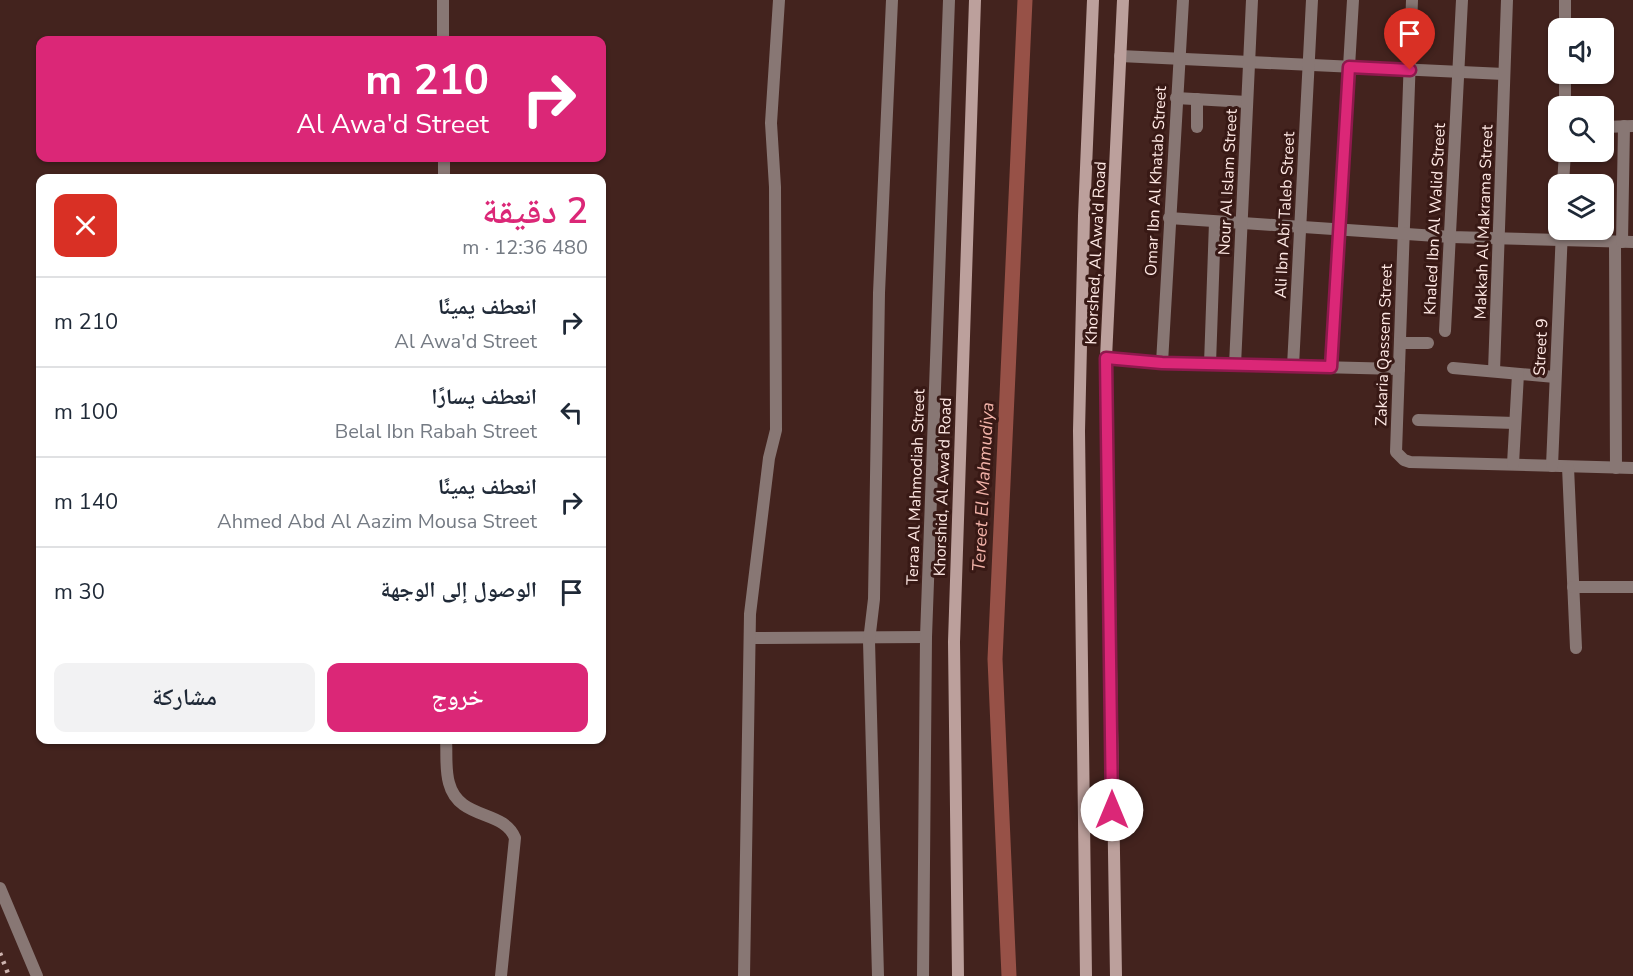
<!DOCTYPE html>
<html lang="ar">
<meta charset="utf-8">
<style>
:root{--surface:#fff;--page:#f2f2f3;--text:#1f2937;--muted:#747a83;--line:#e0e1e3;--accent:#db2777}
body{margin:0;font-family:"Nunito Sans","Noto Naskh Arabic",sans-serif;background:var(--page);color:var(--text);direction:rtl;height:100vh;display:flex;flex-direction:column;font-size:22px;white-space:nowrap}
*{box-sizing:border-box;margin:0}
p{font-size:20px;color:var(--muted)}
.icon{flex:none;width:33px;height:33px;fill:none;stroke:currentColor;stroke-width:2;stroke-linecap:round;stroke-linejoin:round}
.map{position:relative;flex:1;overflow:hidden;direction:ltr}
.side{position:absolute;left:36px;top:174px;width:570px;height:570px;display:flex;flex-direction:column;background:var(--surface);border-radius:12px;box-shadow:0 2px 4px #0004;direction:rtl}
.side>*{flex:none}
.hud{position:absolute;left:36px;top:36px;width:570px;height:126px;border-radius:12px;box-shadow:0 2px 4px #0004;direction:rtl;background:#db2777;color:#fff;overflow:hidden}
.fabs{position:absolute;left:1548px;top:18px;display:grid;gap:12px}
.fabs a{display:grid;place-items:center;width:66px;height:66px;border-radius:12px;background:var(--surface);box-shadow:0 2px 4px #0004;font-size:30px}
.pin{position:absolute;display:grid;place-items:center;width:51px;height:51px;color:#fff;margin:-62px -26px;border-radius:50% 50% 50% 0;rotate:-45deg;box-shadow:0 0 6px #0007}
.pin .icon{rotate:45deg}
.me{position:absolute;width:66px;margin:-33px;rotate:0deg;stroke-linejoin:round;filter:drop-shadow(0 0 4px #0008)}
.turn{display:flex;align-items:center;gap:21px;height:126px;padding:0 18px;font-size:27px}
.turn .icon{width:78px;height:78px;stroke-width:2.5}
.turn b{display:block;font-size:42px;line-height:51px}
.round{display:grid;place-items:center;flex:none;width:63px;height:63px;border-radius:12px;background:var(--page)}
.head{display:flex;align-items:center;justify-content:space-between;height:102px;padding:0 18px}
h1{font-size:36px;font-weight:600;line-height:45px;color:var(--accent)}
.primary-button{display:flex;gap:12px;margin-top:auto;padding:12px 18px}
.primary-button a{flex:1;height:69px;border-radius:12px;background:var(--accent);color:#fff;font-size:24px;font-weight:600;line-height:69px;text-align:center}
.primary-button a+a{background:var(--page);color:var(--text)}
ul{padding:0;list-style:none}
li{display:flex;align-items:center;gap:18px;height:90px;padding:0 18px;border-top:2px solid var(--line)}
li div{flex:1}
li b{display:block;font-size:22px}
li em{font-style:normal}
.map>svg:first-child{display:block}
</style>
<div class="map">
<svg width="1633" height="976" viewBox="0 0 1633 976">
<rect width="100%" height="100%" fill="#43231e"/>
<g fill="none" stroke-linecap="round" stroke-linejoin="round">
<path stroke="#975147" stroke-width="15" d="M1009 976 995 659 1025 0"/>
<g stroke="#887774" stroke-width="12">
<path d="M443 0V40"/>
<path d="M1412 0 1396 452 1404 460 1410 462 1633 468"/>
<path d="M1565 0V28"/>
<path d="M1120 56 1504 74"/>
<path d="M1565 74V106"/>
<path d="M1176 98 1247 102"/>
<path d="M1197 127V99"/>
<path d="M1604 127 1633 126"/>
<path d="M444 158V178"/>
<path d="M1563 184 1565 152"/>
<path d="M1169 218 1451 237 1633 242"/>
<path d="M1615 242 1616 468"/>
<path d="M1622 242 1624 126"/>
<path d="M1445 331 1462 0"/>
<path d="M1400 343H1428"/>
<path d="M1106 358 1162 363 1399 369"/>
<path d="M1162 363 1183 0"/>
<path d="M1210 364 1215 222"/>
<path d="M1235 365 1252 0"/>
<path d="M1293 366 1312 0"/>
<path d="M1331 367 1353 0"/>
<path d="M1453 368 1555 377"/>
<path d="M1494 371 1507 0"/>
<path d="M1418 420 1515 423"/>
<path d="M1513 464 1518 374"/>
<path d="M1552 466 1562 230"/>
<path d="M1568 467 1576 648"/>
<path d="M1573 587H1633"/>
<path d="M751 638 926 637"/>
<path d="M446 740C447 753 445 769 449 783 459 821 504 809 515 838L501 976"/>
<path d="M0 888 37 976"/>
<path d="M744 976 750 614 769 458 776 430 775 187 771 123 779 0"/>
<path d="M878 976 869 641 874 599 879 293 892 0"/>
</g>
<path stroke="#887774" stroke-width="12" d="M923 976 926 637 949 0"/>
<g stroke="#bca09c" stroke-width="12">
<path d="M958 976 954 642 975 0"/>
<path d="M1086 976 1079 431 1084 216 1093 0"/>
<path d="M1116 976 1106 358 1123 0"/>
</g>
<path stroke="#cdb4b0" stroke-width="4.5" stroke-dasharray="3 6" stroke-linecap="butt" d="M0 953 9 976"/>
</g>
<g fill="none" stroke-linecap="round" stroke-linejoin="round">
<defs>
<path id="route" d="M1112 810 1106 358 1162 363 1331 367 1349 67 1410 70"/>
</defs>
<use href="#route" stroke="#8e194d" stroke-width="15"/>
<use href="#route" stroke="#db2777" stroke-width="10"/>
</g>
<g text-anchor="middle" stroke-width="6" stroke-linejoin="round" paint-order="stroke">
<g font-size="16" fill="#ffe9e5" stroke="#381915">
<text transform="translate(1155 181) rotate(-87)" y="6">Omar Ibn Al Khatab Street</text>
<text transform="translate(1227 182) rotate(-87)" y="6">Nour Al Islam Street</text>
<text transform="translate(1284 215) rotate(-87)" y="6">Ali Ibn Abi Taleb Street</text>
<text transform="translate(1434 219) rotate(-87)" y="6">Khaled Ibn Al Walid Street</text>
<text transform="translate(1483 222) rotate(-88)" y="6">Makkah Al Makrama Street</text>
<text transform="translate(1095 253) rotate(-87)" y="6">Khorshed, Al Awa'd Road</text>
<text transform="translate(1383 345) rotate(-88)" y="6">Zakaria Qassem Street</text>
<text transform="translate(1540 347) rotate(-87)" y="6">Street 9</text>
<text transform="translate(915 487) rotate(-88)" y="6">Teraa Al Mahmodiah Street</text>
<text transform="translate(942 487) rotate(-88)" y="6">Khorshid, Al Awa'd Road</text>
</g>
<g font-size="18" font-style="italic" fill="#f3b4aa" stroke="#381915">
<text transform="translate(983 487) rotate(-87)" y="6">Tereet El Mahmudiya</text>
</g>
</g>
</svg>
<div class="fabs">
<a><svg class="icon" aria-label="sound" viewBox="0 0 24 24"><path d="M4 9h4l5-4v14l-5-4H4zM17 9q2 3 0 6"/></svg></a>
<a><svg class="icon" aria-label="search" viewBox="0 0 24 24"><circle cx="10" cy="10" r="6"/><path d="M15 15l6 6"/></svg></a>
<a><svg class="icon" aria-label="layers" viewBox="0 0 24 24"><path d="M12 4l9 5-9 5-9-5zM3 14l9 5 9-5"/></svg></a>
</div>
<div class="pin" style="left:1410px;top:70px;background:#d93025"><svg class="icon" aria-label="arrive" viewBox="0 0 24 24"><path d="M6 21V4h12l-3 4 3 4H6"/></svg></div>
<svg class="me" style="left:1112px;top:810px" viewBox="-20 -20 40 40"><circle r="19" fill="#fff"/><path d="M0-13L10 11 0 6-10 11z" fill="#db2777"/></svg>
<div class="hud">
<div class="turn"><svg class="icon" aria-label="right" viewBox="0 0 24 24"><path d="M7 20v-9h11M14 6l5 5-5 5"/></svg><div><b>210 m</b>Al Awa'd Street</div></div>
</div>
<section class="side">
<div class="head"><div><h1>2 دقيقة</h1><p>480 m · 12:36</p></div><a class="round" style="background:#d93025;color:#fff"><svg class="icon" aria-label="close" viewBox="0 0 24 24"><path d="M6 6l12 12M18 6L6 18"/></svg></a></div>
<ul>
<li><svg class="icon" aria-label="right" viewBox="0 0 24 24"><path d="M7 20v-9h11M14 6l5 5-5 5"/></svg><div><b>انعطف يمينًا</b><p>Al Awa'd Street</p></div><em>210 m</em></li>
<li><svg class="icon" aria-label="left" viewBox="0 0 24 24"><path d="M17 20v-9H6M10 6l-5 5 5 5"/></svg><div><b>انعطف يسارًا</b><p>Belal Ibn Rabah Street</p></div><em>100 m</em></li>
<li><svg class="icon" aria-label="right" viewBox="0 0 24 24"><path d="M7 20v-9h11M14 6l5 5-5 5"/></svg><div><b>انعطف يمينًا</b><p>Ahmed Abd Al Aazim Mousa Street</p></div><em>140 m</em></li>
<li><svg class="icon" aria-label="arrive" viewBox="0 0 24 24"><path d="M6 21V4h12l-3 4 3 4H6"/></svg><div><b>الوصول إلى الوجهة</b></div><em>30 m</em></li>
</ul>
<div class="primary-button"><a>خروج</a><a>مشاركة</a></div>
</section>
</div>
